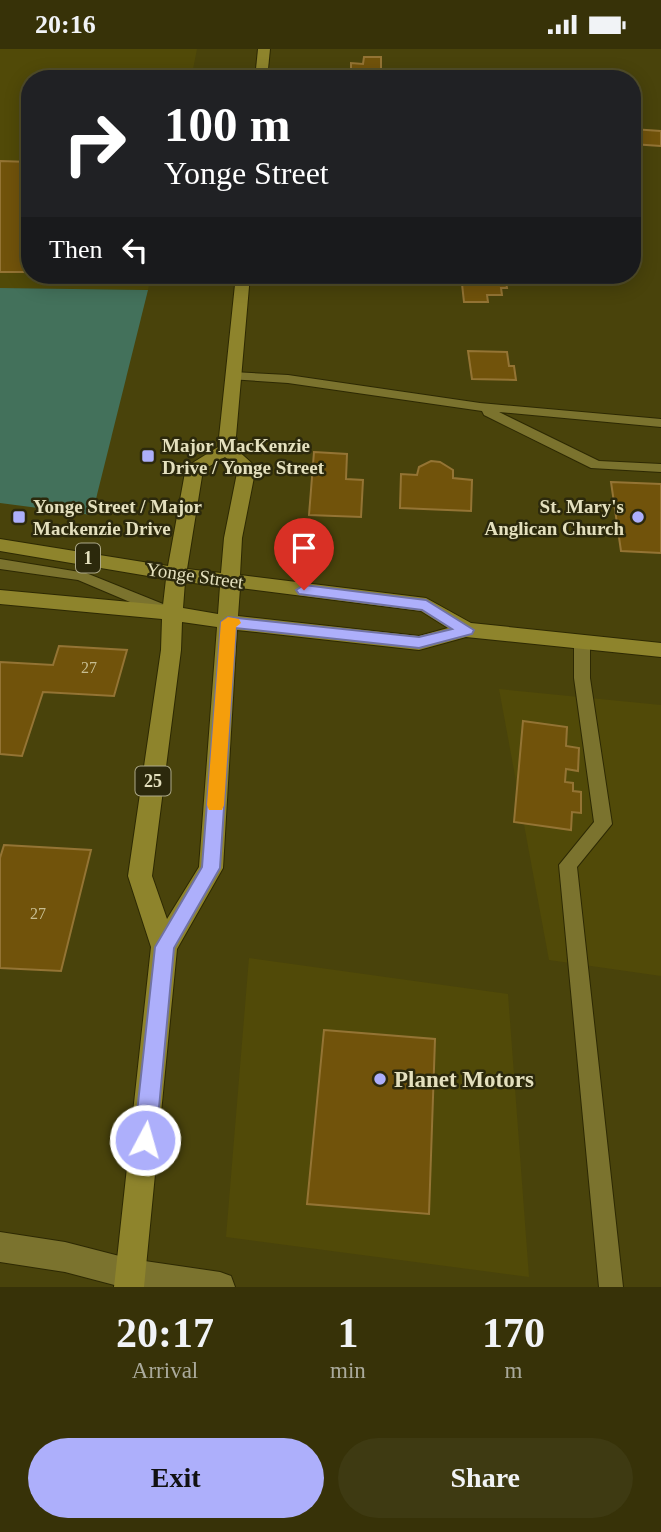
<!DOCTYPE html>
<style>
:root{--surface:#373208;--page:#3e3a12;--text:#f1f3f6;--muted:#aaaa9c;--line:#514d29;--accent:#adaffb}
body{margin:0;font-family:Georgia,serif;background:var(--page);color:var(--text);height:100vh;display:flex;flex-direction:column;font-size:26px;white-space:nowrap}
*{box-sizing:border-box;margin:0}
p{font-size:23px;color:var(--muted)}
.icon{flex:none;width:38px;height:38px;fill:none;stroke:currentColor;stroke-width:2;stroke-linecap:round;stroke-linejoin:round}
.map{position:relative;height:1238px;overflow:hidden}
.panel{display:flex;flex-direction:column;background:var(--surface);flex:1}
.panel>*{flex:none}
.banner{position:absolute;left:21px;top:21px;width:620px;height:214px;border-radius:28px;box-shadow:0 4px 18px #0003,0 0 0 2px var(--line);background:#202124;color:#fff;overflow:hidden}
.pin{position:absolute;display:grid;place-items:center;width:60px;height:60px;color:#fff;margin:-72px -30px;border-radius:50% 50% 50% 0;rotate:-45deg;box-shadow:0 0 7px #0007}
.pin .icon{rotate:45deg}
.me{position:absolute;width:77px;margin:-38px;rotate:6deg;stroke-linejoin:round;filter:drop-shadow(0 0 5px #0008)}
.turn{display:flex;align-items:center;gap:24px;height:147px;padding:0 28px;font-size:32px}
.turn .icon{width:91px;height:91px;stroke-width:2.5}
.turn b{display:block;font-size:49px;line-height:60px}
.then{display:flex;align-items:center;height:66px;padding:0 28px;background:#0003;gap:14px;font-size:26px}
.eta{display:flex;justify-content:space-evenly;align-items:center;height:119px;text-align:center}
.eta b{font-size:42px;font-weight:700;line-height:49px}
.action{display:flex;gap:14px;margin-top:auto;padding:14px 28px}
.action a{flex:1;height:80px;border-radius:42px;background:var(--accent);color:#111;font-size:28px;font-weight:700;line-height:80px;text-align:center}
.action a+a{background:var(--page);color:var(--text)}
.status{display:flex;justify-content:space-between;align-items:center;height:49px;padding:0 35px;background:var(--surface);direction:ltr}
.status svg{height:19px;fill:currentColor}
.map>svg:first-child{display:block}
</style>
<div class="status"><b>20:16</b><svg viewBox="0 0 49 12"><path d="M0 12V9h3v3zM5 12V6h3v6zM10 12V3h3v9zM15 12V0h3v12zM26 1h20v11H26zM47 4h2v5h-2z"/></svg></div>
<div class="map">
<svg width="661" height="1238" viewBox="0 0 661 1238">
<rect width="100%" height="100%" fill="#49430b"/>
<g fill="#514a08">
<path d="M0 0H197L191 30H30V226H151L148 241 0 239Z"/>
<path d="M499 640 661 656V927L549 911Z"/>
<path d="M249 909 508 945 529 1228 226 1188Z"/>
</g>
<path fill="#43715b" d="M0 239 148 241 92 466 0 454Z"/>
<g fill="#71530b" stroke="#947434" stroke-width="2">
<path d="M364 8H381V30L351 28V14L363 15Z"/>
<path d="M632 80 661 82V97L632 95Z"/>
<path d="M0 112 30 113V223H0Z"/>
<path d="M461 226 505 227 507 239H501L502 246H487L488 253H464Z"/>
<path d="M468 302 507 303 509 317H514L516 331 472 330Z"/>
<path d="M314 403 347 405 346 430 363 431 361 468 309 466Z"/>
<path d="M431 412 440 413 453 421V429L472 431 471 462 400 459 401 425 417 426 419 418Z"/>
<path d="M611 433 661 435V504L621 502Z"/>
<path d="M59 597 127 601 114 647 43 643 22 707 0 705V613L53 616Z"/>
<path d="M523 672 567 678 566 697 579 699 578 722 566 720 565 733 573 734V742L581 743V764L572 763 571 781 514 773Z"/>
<path d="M4 796 91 801 61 922 0 919V809Z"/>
<path d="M324 981 435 990 429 1165 307 1155Z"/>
</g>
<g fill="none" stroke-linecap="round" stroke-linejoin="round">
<defs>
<g id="lane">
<path d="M233 323 288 326 480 354 661 370V378L499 363 599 412 661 415V423L591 419 484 366 482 362 288 334 229 330V324Z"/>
<path d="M0 510 86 524 173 559 176 563 173 567H163L78 531 0 520Z"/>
<path d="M582 588 590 593V629L612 775 577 818 623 1238H599L559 816 594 773 574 629V593Z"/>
</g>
<path id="street" d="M0 1183 65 1193 131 1210 220 1223 231 1227 235 1238H122L65 1223 0 1213Z"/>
<g id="primary">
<path d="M258 0H270L267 30H255Z"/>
<path d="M236 226H250L235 399 256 418 242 489 240 526 426 549 471 574 661 594V608L466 588 419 601 237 581 223 819 177 900 144 1238H114L151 898 128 827 161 601 162 570 0 555V541L163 556 166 530 0 502V490L168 517 186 418 218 398ZM225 408 238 419 224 489 221 524 187 520 203 421ZM185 533 220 537 218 565 183 559ZM240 539 421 562 448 579 419 587 238 567ZM182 573 217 578 199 818 167 870 152 827 181 601Z"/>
</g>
</defs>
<use href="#lane" stroke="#2d2903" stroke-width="2"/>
<use href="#street" stroke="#2d2903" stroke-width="2"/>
<use href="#primary" stroke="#2d2903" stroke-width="2"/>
<use href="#lane" fill="#7b732e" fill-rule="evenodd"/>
<use href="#street" fill="#7b732e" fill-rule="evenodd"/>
<use href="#primary" fill="#8e842c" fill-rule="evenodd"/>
</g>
<path fill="#adaffb" stroke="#7072a3" stroke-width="2" d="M304 536 426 551 474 581 472 585 419 599 236 579 220 819 174 899 156 1091 152 1099 145 1102 137 1099 134 1091 155 898 202 818 221 573 228 568 419 588 452 580 422 561 299 545 296 541Z"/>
<path fill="#f59e0b" d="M228 568 239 570 241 574 236 578 224 756 222 761H209L207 756 221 573Z"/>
<g fill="#adaffb" stroke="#2c290c" stroke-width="2.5">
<rect x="141" y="400" width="14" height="14" rx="3.5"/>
<rect x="12" y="461" width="14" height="14" rx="3.5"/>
<circle cx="638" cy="468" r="7"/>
<circle cx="380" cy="1030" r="7"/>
</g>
<g text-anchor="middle" stroke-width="5" stroke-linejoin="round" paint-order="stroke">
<g font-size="16" fill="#c7bd91">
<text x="89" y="624">27</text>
<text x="38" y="870">27</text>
</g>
<g fill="#2c290c" stroke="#ada989" stroke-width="2">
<rect x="76" y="494.5" width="24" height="29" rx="5"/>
<rect x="135.5" y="717.5" width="35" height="29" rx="5"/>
</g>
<g font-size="18" font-weight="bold" fill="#e4e0be">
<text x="88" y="515">1</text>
<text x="153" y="738">25</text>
</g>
<g font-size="19" font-weight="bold" fill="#e4e0be" stroke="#2c290c" text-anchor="start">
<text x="162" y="403">Major MacKenzie<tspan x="162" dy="22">Drive / Yonge Street</tspan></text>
<text x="33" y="464">Yonge Street / Major<tspan x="33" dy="22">Mackenzie Drive</tspan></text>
<text x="624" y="464" text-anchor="end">St. Mary's<tspan x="624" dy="22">Anglican Church</tspan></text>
</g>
<g font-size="19" fill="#e4e0be" stroke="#2c290c">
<text transform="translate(195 526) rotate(8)" y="7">Yonge Street</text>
</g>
<g font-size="23" font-weight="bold" fill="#e4e0be" stroke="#2c290c" text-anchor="start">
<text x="394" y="1038">Planet Motors</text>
</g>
</g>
</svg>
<div class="pin" style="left:304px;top:541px;background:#d93025"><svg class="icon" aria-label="arrive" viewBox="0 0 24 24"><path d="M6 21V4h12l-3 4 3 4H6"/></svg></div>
<svg class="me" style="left:145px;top:1091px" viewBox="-20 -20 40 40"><circle r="17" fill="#adaffb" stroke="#fff" stroke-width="3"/><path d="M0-11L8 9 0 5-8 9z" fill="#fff"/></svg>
<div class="banner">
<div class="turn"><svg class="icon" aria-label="right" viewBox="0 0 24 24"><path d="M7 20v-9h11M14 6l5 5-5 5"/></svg><div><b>100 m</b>Yonge Street</div></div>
<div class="then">Then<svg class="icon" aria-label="left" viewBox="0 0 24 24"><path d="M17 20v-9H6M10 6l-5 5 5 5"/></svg></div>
</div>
</div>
<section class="panel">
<div class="eta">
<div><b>20:17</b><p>Arrival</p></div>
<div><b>1</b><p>min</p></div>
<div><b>170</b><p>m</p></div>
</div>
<div class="action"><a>Exit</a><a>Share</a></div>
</section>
